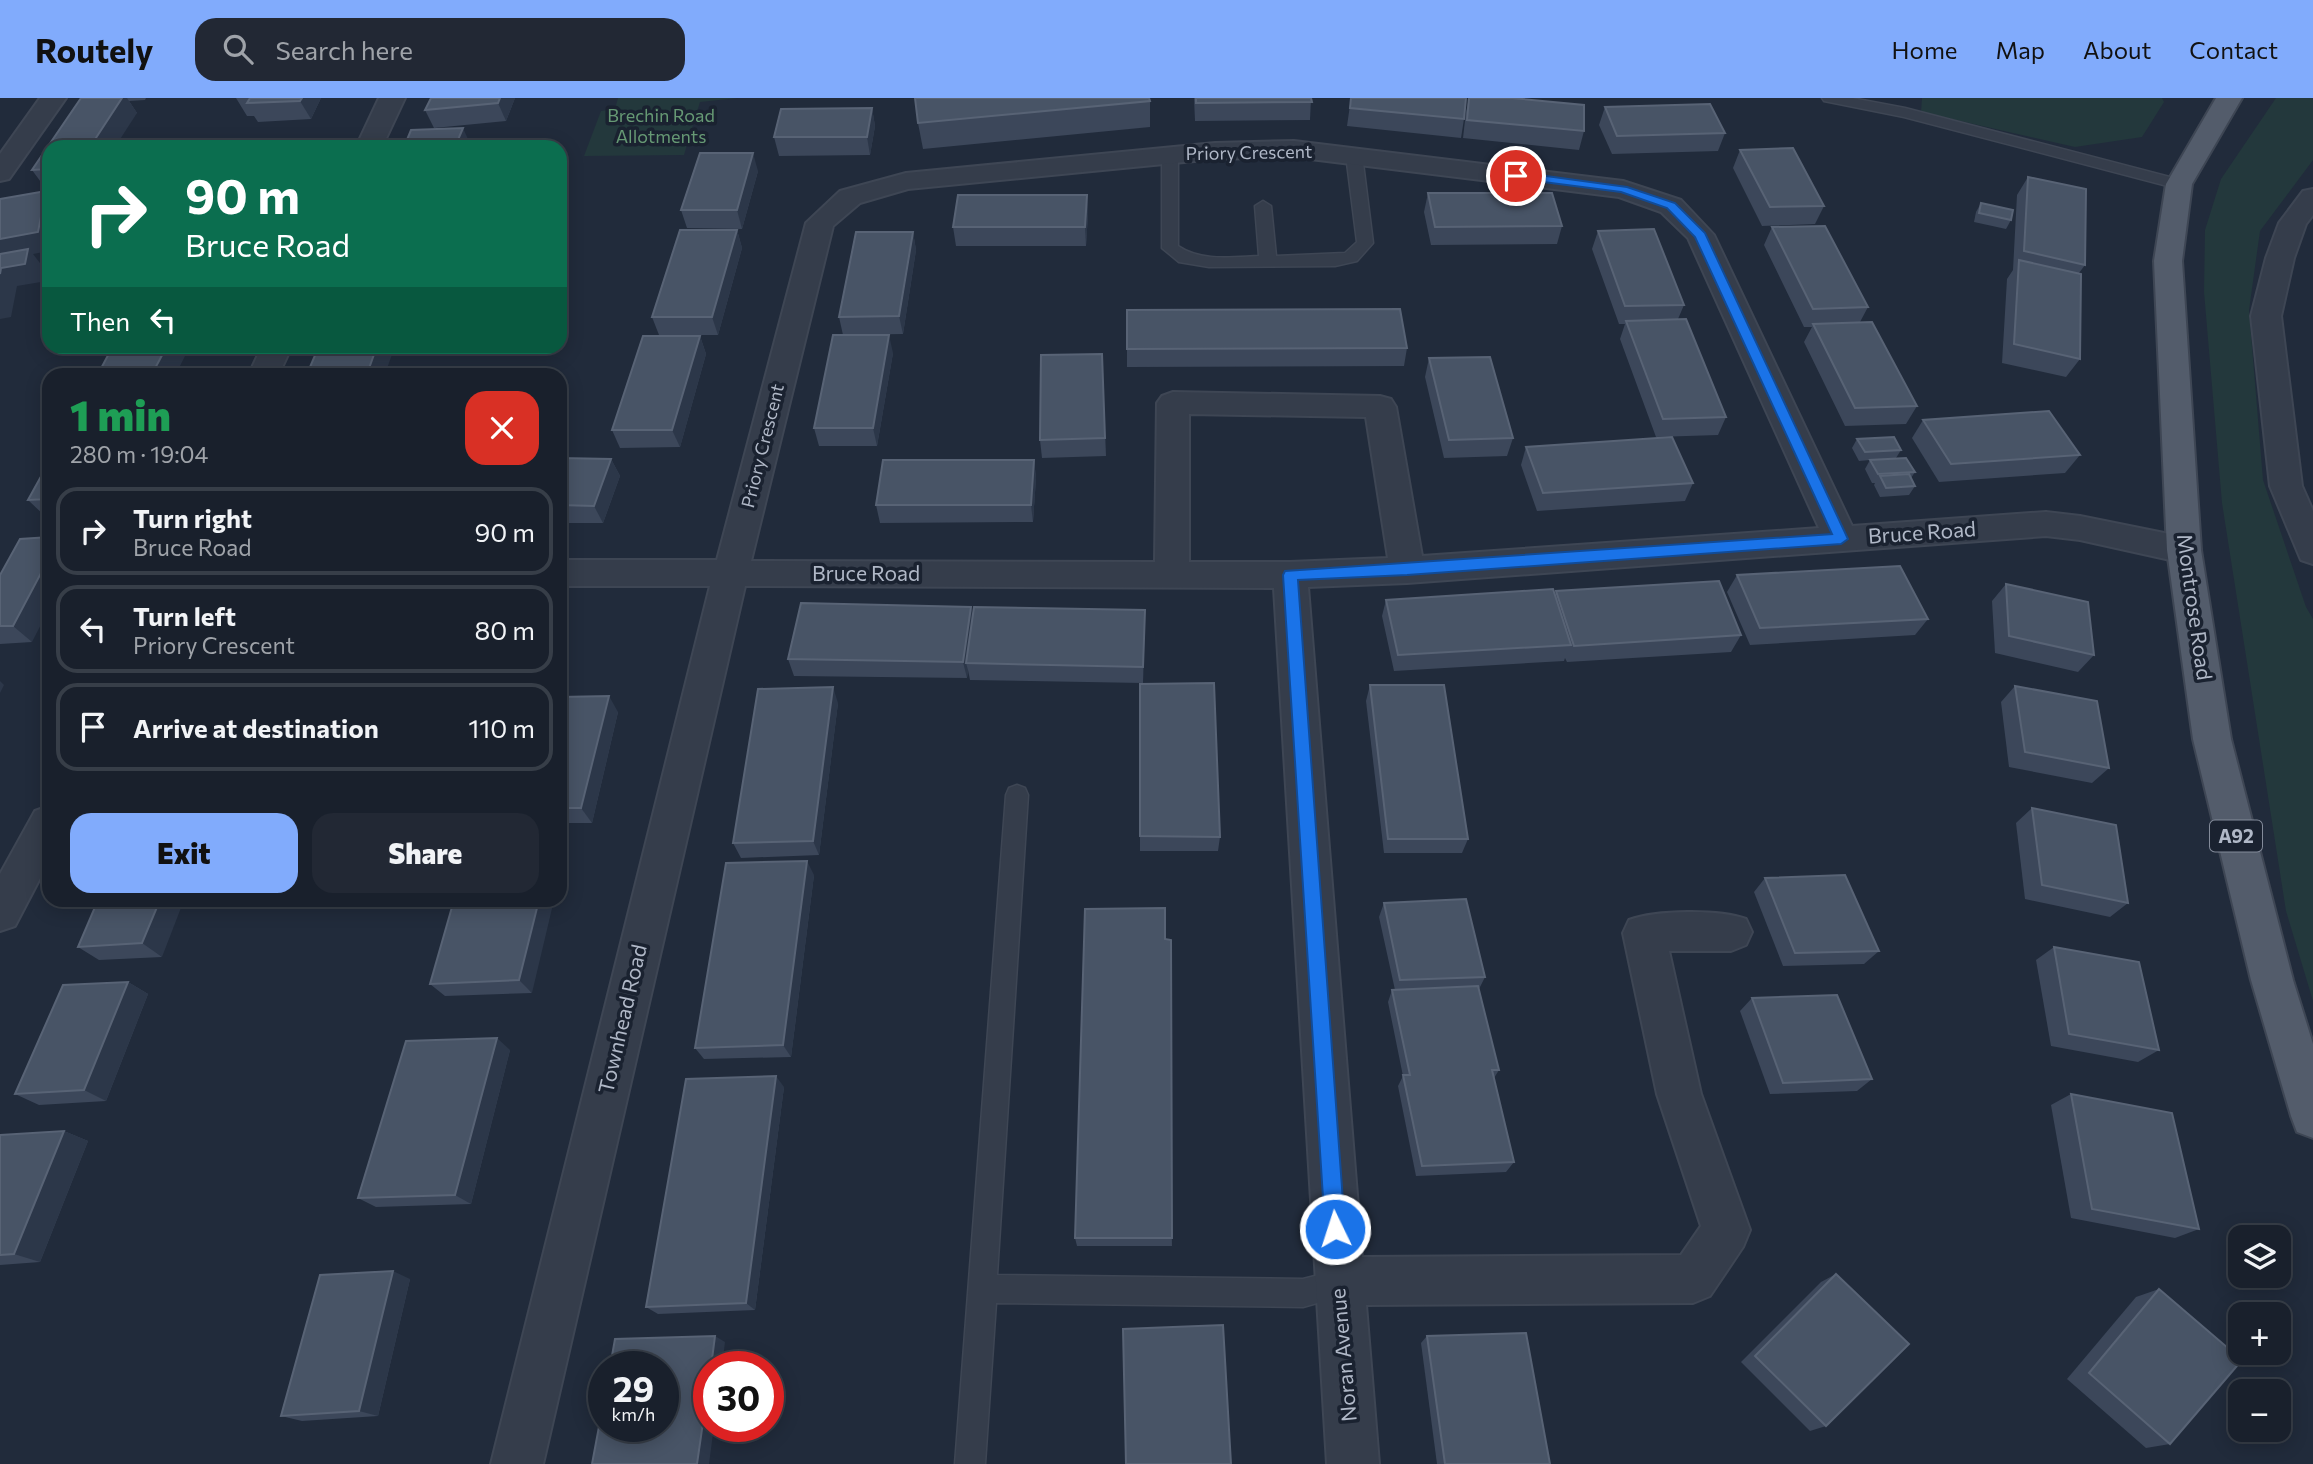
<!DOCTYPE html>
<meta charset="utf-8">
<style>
:root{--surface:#19202c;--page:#222834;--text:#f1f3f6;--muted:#9fa3a9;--line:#373e48;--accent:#81abfc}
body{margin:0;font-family:Commissioner,sans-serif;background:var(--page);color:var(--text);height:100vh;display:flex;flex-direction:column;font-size:26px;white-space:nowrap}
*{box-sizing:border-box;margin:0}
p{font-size:23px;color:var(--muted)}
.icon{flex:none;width:38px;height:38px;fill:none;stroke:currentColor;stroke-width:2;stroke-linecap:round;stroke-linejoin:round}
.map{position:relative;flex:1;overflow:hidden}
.side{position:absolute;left:42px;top:270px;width:525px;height:539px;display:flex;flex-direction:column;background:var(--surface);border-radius:21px;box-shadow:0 4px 18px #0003,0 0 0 2px var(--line)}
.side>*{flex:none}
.guide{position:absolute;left:42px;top:42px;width:525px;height:214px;border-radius:21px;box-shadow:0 4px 18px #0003,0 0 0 2px var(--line);background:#0b6e4f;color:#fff;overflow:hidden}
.fabs{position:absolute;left:2228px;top:1127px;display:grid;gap:14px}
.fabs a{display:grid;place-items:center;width:63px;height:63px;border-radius:14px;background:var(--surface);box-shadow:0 4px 18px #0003,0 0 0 2px var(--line);font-size:35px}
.speed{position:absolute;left:588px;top:1253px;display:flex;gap:14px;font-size:35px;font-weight:700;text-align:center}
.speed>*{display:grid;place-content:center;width:91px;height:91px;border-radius:50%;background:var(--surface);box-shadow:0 4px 18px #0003,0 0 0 2px var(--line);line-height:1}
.speed small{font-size:18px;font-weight:400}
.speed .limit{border:10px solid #d22;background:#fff;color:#111}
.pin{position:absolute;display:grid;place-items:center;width:60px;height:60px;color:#fff;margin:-30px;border:4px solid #fff;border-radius:50%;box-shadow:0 2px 7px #0007}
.me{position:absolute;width:77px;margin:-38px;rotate:356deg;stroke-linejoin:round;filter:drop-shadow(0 0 5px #0008)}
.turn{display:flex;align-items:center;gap:24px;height:147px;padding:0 28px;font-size:32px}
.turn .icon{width:91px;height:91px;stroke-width:2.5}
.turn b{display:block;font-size:49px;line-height:60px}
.then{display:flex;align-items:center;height:66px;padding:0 28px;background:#0003;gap:14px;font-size:26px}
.round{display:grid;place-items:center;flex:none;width:74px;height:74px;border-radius:21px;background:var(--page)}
.head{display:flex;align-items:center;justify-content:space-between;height:119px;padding:0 28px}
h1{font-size:42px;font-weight:800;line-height:52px;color:#1e9e55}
.action{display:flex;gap:14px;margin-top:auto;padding:14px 28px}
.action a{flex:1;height:80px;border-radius:21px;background:var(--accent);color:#111;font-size:28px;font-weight:800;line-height:80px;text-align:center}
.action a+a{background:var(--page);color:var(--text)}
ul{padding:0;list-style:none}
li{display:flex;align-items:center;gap:21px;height:88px;margin:0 14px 10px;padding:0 14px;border:4px solid var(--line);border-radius:21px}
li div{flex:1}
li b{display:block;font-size:26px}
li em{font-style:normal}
header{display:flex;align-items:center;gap:42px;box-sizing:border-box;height:98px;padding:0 35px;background:var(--accent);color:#111}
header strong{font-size:33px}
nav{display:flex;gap:38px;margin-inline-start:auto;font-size:24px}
.search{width:490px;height:63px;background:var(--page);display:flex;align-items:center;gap:18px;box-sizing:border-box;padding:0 24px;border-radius:21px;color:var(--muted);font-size:26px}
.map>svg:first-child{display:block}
</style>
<header>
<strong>Routely</strong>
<div class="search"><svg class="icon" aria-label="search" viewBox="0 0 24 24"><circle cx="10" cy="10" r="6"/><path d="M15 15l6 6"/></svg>Search here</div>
<nav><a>Home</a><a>Map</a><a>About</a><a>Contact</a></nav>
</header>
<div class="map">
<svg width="2313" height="1366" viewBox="0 0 2313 1366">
<rect width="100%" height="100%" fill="#212b3b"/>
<g fill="#23383c">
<path d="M618 0H738L700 4 684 57 584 58 601 13 615 11Z"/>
<path d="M1922 0H2162L2164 4 2142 39 2075 49 1921 14Z"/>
<path d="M2276 0H2313V62L2260 133 2249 212 2263 382 2306 509 2313 521V903L2286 813 2222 405 2204 194 2205 132 2221 81Z"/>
</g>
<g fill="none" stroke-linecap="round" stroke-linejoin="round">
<defs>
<g id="service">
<path d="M1822 0H1852L1905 10 2185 83 2187 86 2179 91 1904 19 1824 3Z"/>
<path d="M1170 52 1178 57V148C1202 164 1232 159 1259 158L1255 108 1263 103 1271 108 1276 158 1345 155 1357 144 1346 57 1354 52 1362 57 1373 145 1357 163 1335 168 1209 169 1179 164 1162 150V57Z"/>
<path d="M1017 687 1025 690 1028 697 997 1177 1303 1181 1339 1172 1349 1176 1353 1186 1349 1196 1303 1209 996 1205 985 1366H955L1006 697 1009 690Z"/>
</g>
<g id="minor">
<path d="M40 0H66L9 81 0 83V56Z"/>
<path d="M1294 43 1623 83 1681 102 1714 137 1852 428 2046 414 2080 418 2184 439 2196 443 2201 452 2196 461 2184 465 2080 442 2046 438 1407 485 1308 489 1362 1159 1681 1157 1701 1128 1657 996 1623 835 1629 822C1656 812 1719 811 1746 821L1752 834 1746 847 1731 853H1669L1701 996 1750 1132 1743 1149 1710 1198 1693 1205 1366 1207 1379 1366H1327L1274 490 745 488 543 1366H491L710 488H560V462H717L806 125 840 93 906 75 1215 45ZM1294 59 1619 99 1661 114 1688 140 1819 430 1422 458 1396 309 1391 301 1380 298 1173 294 1162 298 1157 305 1155 464 751 463 833 128 860 105 908 91 1215 61ZM1189 316 1366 319 1388 460 1290 464H1189Z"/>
<path d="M2313 91V117L2306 126 2294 160 2281 218 2302 388 2313 413V466L2301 462 2270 388 2251 218 2266 160 2279 125 2303 93Z"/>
</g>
<g id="tertiary">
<path d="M379 0H405L382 49H356Z"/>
<path d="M262 248H292L279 276H249Z"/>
<path d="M49 708V763L15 828 0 833V776L35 713Z"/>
</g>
<path id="primary" d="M2216 0H2242L2192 86 2182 163 2201 452 2231 641 2293 882 2313 946V1040L2297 1034 2291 1018 2251 882 2193 641 2167 452 2154 163 2166 86Z"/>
</defs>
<use href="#service" stroke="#3e4654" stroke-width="3"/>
<use href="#minor" stroke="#3e4654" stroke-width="4"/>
<use href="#tertiary" stroke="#3e4654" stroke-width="4"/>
<use href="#primary" stroke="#3e4654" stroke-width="4"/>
<use href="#service" fill="#353d4b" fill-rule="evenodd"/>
<use href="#minor" fill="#353d4b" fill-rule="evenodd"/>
<use href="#tertiary" fill="#353d4b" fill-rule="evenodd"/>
<use href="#primary" fill="#535c6b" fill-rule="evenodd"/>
</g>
<g fill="#3c475a">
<path d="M81 0H146L145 2 129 3 137 15 49 49V90L46 91 32 72Z"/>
<path d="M236 0H321L311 21 258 24 254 18H247Z"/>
<path d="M515 0 506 23 434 30 425 12Z"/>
<path d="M1194 0H1311L1310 22 1195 23Z"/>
<path d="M1351 0 1464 21 1461 40 1347 28Z"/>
<path d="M1469 0 1584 33 1579 52 1463 40 1466 14Z"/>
<path d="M1150 3V29L923 51 918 25Z"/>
<path d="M1605 9 1725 35 1718 53 1612 56 1599 27Z"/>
<path d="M872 10 875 28 870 57 779 58 774 39Z"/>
<path d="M1740 52 1824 108 1815 126 1762 128 1733 70Z"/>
<path d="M758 73 742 131 687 130 681 112Z"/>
<path d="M2028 79 2085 167 2079 175 2080 261 2066 279 2002 265 2007 181 2013 172 2017 97Z"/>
<path d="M1428 95 1562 128 1557 146 1431 147 1424 114Z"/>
<path d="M1087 97 1088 116 1086 148H956L953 129Z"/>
<path d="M1981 105 2011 122 2006 131 1974 124 1976 114Z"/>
<path d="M1772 129 1868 209 1860 224 1917 308 1906 326 1845 328 1804 244 1812 229H1804L1764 147Z"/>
<path d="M737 132 742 150 718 237H659L652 219Z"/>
<path d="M1598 133 1684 207 1678 221 1726 319 1718 337 1656 339 1620 241 1625 226H1619L1592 151Z"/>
<path d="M913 134 916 152 903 236 843 237 839 219Z"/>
<path d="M700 238 706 256 680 349 620 350 612 332Z"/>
<path d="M1407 250 1404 268 1127 269V251Z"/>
<path d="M893 255 877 348H819L814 330Z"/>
<path d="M1102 256 1106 358 1042 360 1040 342Z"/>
<path d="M1429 260 1513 340 1507 358 1444 360 1425 279Z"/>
<path d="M1923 322 2080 357 2065 375 1939 384 1912 340Z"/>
<path d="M1857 341 1901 352 1896 360 1915 374 1911 380 1915 388 1909 397 1880 399 1874 387 1875 385H1872L1865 371 1870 362 1859 363 1852 350Z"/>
<path d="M1526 349 1693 385 1685 403 1537 413 1521 367Z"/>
<path d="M560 360 611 361 620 378 603 425H560Z"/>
<path d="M1034 362 1036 380 1033 424 880 425 876 407Z"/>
<path d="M49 364V419H46L28 402Z"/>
<path d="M0 477 32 544 0 546Z"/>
<path d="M1737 477 1928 521 1915 537 1750 547 1727 494Z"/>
<path d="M2006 486 2094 557 2078 574 1995 555 1992 503Z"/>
<path d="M1556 493 1741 537 1731 554 1567 564 1565 560 1564 563 1394 573 1382 518 1386 502 1555 496Z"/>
<path d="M971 509 973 519 1145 512 1143 585 970 582 968 572 967 580 794 578 788 561Z"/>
<path d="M1140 586 1220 739 1218 753H1140Z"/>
<path d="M1370 587 1468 741 1462 755H1384L1366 603Z"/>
<path d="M2015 588 2109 670 2092 685 2009 669 2001 604Z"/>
<path d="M560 599 618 614 592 725H560Z"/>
<path d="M838 605 819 757 741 760 733 745Z"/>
<path d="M2032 710 2128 805 2110 819 2025 801 2016 725Z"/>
<path d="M814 777 791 959 704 961 695 950Z"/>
<path d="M1765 780 1879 853 1864 866 1783 868 1754 794Z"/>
<path d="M98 802 162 859 99 862 78 849Z"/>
<path d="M454 802 532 895 445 898 430 886Z"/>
<path d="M1384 805 1485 879 1479 891 1499 972 1494 980 1514 1064 1506 1074 1416 1078 1398 988 1403 978 1388 904 1392 892H1395L1379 819Z"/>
<path d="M1165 841 1172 1148H1077L1075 1140Z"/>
<path d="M2054 849 2159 952 2138 964 2051 948 2036 862Z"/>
<path d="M128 884 148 896 106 1003 39 1007 15 996Z"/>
<path d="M1752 900 1872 981 1857 993 1770 996 1740 913Z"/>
<path d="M510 952 471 1106 376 1109 358 1100Z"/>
<path d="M784 989 755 1212 658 1216 646 1209Z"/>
<path d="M2071 996 2199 1131 2175 1140 2071 1120 2051 1007Z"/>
<path d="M64 1033 88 1043 40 1164 0 1167V1037Z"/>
<path d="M1836 1176 1826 1328 1810 1333 1741 1264 1821 1184Z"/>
<path d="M410 1181 378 1318 302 1323 281 1318Z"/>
<path d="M2159 1191 2170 1346 2146 1350 2067 1281 2136 1199Z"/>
<path d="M1427 1238 1550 1366H1437L1421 1245Z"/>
</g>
<g fill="#2c3749">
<path d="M122 0H127L137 15 115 49H90Z"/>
<path d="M302 0H321L311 21 300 3Z"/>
<path d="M500 0H515L506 23 498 5Z"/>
<path d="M872 10 875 28 870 57 867 39Z"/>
<path d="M463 30 471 48V49H455Z"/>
<path d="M753 55 758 73 742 131 737 112Z"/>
<path d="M46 93 49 96V153L33 156 43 169 41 184 17 188 11 219 0 221V141Z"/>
<path d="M1087 97 1088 116 1086 148 1085 129Z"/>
<path d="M737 132 742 150 718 237 712 219Z"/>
<path d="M913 134 916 152 903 236 899 218Z"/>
<path d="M889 237 893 255 877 348 873 330Z"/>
<path d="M700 238 706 256 680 349 672 332Z"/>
<path d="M167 248H190L176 276H152Z"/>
<path d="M377 248H393L394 251 385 276H367Z"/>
<path d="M611 361 620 378 603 425 594 408Z"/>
<path d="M1034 362 1036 380 1033 424 1031 407Z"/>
<path d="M49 460V511L32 544 13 528Z"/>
<path d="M971 509 974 525 966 565 968 572 967 580 963 564Z"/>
<path d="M1145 512V529L1143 585V569Z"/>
<path d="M560 518 568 532 560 555Z"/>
<path d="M0 583 4 587 0 595Z"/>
<path d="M833 589 838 605 819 757 813 743Z"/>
<path d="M609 598 618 614 592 725 581 710Z"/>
<path d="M807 763 814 777 791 959 783 947Z"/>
<path d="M160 802H184L162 859 142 845Z"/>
<path d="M539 802H554L532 895 519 882Z"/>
<path d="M128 884 148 896 106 1003 84 992Z"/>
<path d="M497 940 510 952 471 1106 455 1097Z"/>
<path d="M776 978 784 989 755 1212 746 1205Z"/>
<path d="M64 1033 88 1043 40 1164 14 1156Z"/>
<path d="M393 1173 410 1181 378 1318 359 1313Z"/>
<path d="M715 1238 725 1244 722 1269H711Z"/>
<path d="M709 1283V1328H714L709 1366H697Z"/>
</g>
<g fill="#485466" stroke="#586375" stroke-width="2">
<path d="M81 0H122L90 49H49V71L32 72Z"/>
<path d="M250 0H302L300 3 247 5Z"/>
<path d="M431 0H500L498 5 425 12Z"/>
<path d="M915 0H1149L1150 3 918 25Z"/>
<path d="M1196 0H1311L1312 4 1196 5Z"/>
<path d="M1351 0H1466L1464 21 1350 10Z"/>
<path d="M1469 0H1512L1584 7V33L1467 22Z"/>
<path d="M1710 6 1725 35 1617 38 1605 9Z"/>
<path d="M872 10 867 39H774L781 11Z"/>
<path d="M463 30 455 49H404L411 32Z"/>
<path d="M281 43 278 49H225L227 45Z"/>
<path d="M1793 50 1824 108 1770 109 1740 52Z"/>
<path d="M700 55H753L737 112H681Z"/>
<path d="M2028 79 2086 91 2085 167 2024 153Z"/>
<path d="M46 93 38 134 0 141V101Z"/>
<path d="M1428 95H1552L1562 128 1435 129Z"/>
<path d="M958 97H1087L1085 129H953Z"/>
<path d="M1981 105 2013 112 2011 122 1979 115Z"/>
<path d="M1825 128 1868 209 1813 211 1772 129Z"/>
<path d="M1654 131 1684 207 1625 208 1598 133Z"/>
<path d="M680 132H737L712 219H652Z"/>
<path d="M856 134H913L899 218 839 219Z"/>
<path d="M28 151 25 166 1 170 0 176V156Z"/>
<path d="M2019 162 2081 176 2080 261 2014 246Z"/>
<path d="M1400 211 1407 250 1127 251V212Z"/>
<path d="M1686 221 1726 319 1663 321 1626 223Z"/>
<path d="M1872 224 1917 308 1855 310 1813 226Z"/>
<path d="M833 237H889L873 330H814Z"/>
<path d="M643 238H700L672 332H612Z"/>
<path d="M113 248H167L152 276H98Z"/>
<path d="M319 248H377L367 276H307Z"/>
<path d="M1102 256 1105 340 1040 342 1041 257Z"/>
<path d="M1490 259 1513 340 1449 342 1429 260Z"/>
<path d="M2049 313 2080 357 1951 366 1923 322Z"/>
<path d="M1672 339 1693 385 1543 395 1526 349Z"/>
<path d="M1894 339 1901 352 1865 354 1857 341Z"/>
<path d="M560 360 611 361 594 408 560 407Z"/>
<path d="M1906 360 1915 374 1878 376 1870 362Z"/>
<path d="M883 362H1034L1031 407H876Z"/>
<path d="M49 364V412H43L49 401 28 402Z"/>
<path d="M1909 376 1915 388 1886 390 1880 378Z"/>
<path d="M49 439V460L13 528H0V477L20 441Z"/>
<path d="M1900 468 1928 521 1760 530 1737 477Z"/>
<path d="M1719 483 1741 537 1574 548 1556 493Z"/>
<path d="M2006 486 2088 504 2094 557 2009 538Z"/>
<path d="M1553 491 1571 547 1398 557 1386 502Z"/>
<path d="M801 505 971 509 963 564 788 561Z"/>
<path d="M974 509 1145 512 1143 569 966 565Z"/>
<path d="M1214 585 1220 739 1140 738V586Z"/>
<path d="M1370 587H1444L1468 741H1388Z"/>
<path d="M2015 588 2097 603 2109 670 2025 654Z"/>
<path d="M833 589 813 743 733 745 758 591Z"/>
<path d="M609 598 581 710H560V599Z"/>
<path d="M2032 710 2116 727 2128 805 2042 787Z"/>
<path d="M807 763 783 947 695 950 726 765Z"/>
<path d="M1845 777 1879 853 1795 855 1765 780Z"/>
<path d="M1466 801 1485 879 1400 882 1384 805Z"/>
<path d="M98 802H160L142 845 78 849Z"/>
<path d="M454 802H539L519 882 430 886Z"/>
<path d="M1165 810V841L1171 842 1172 1140H1075L1085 811Z"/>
<path d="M2054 849 2139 864 2159 952 2069 936Z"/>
<path d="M128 884 84 992 15 996 63 887Z"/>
<path d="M1478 888 1499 972H1492L1514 1064 1422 1068 1403 977H1410L1392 892Z"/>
<path d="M1837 897 1872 981 1783 985 1752 900Z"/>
<path d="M497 940 455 1097 358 1100 406 943Z"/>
<path d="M776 978 746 1205 646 1209 686 981Z"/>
<path d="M2071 996 2172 1015 2199 1131 2092 1111Z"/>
<path d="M64 1033 14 1156 0 1157V1037Z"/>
<path d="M393 1173 359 1313 281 1318 320 1177Z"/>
<path d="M1836 1176 1909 1246 1826 1328 1755 1258Z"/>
<path d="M2159 1191 2242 1262 2170 1346 2089 1275Z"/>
<path d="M1223 1227 1231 1366H1126L1123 1231Z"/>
<path d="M1526 1235 1550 1366H1445L1427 1238Z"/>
<path d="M715 1238 711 1269H709V1283L697 1366H592L604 1302V1328H663V1269H610L615 1241Z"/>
</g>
<path fill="#1a73e8" stroke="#114b97" stroke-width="2" d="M1516 74 1627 89 1675 105 1705 135 1848 441 1841 446 1407 477 1298 482 1345 1131 1342 1138 1335 1141 1328 1138 1325 1131 1283 477 1285 473 1832 436 1695 139 1667 110 1621 94 1512 80 1510 78Z"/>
<g text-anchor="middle" stroke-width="7" stroke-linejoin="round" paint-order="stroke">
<g font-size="18" fill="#669974" stroke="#1a2230">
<text x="661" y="24">Brechin Road<tspan x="661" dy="21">Allotments</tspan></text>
</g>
<g font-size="18" fill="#b0b8c7" stroke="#1a2230">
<text transform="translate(1249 55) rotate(-1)" y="6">Priory Crescent</text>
<text transform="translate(763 348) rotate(-76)" y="6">Priory Crescent</text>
</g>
<rect fill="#1a2230" stroke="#838b9a" stroke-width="2" x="2210" y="722.5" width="52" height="31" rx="5"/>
<g font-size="19" font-weight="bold" fill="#b0b8c7">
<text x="2236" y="745">A92</text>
</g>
<g font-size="21" fill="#b0b8c7" stroke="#1a2230">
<text transform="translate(1922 435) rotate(-4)" y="7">Bruce Road</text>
<text x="866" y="483">Bruce Road</text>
<text transform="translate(2194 509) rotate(82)" y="7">Montrose Road</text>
<text transform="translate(623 921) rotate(-77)" y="7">Townhead Road</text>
<text transform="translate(1344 1257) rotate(-95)" y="7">Noran Avenue</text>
</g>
</g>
</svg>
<div class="fabs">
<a><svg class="icon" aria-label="layers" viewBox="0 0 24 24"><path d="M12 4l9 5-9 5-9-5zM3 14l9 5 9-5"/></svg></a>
<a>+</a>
<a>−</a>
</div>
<div class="speed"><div>29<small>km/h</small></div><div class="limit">30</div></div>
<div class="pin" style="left:1516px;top:78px;background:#d93025"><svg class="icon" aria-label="arrive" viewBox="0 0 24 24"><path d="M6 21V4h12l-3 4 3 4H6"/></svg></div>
<svg class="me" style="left:1335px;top:1131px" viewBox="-20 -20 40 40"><circle r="17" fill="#1a73e8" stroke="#fff" stroke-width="3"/><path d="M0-11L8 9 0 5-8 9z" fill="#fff"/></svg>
<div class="guide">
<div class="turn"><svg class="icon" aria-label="right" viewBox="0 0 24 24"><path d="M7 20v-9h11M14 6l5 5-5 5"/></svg><div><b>90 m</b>Bruce Road</div></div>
<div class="then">Then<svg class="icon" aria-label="left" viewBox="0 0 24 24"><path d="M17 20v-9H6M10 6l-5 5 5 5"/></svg></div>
</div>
<section class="side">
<div class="head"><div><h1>1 min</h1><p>280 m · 19:04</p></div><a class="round" style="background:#d93025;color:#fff"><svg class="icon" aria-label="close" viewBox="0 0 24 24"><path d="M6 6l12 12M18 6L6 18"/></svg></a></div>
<ul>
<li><svg class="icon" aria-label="right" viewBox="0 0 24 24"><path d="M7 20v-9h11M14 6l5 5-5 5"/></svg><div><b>Turn right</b><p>Bruce Road</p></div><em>90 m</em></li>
<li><svg class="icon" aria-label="left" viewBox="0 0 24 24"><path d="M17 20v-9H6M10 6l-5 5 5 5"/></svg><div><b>Turn left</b><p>Priory Crescent</p></div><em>80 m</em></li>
<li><svg class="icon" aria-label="arrive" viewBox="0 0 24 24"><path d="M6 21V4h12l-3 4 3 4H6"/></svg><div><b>Arrive at destination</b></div><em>110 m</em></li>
</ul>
<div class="action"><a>Exit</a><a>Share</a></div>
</section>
</div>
